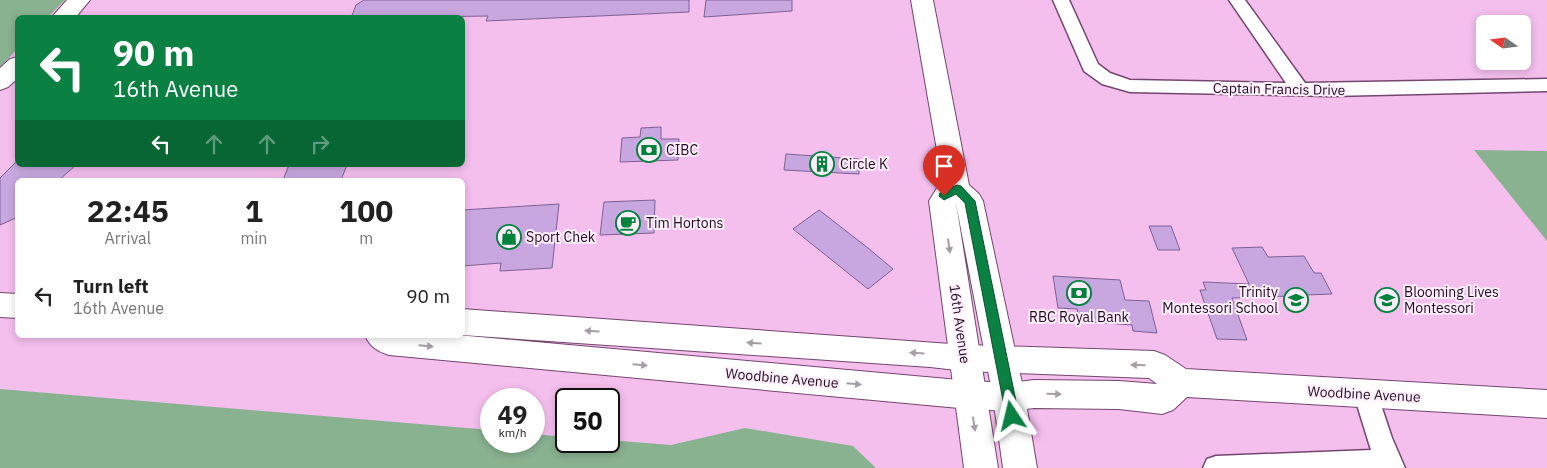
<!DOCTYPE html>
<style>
:root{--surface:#fff;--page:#f6f6f6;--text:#222;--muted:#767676}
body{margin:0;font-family:"IBM Plex Sans",sans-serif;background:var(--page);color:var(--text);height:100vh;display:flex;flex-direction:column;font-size:19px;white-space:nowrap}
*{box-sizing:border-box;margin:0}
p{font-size:16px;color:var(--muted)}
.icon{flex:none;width:28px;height:28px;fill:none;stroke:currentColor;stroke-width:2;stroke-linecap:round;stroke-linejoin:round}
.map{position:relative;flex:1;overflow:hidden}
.drawer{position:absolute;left:15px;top:178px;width:450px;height:160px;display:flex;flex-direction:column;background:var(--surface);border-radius:8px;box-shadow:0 2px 8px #0003}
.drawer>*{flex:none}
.hud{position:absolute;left:15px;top:15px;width:450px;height:152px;border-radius:8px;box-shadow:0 2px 8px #0003;background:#0b8043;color:#fff;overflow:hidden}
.needle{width:32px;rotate:284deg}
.fabs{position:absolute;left:1476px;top:15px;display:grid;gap:10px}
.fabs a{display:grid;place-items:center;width:55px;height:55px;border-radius:8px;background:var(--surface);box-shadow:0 2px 8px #0003;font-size:25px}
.speed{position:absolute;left:480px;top:388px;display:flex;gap:10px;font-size:25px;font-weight:700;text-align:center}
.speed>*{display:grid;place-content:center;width:65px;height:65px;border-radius:50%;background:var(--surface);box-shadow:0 2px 8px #0003;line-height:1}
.speed small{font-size:12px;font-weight:400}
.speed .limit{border:2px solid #111;border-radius:8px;background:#fff;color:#111}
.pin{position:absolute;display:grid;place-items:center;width:42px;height:42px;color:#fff;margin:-51px -21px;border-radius:50% 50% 50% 0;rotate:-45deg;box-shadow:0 0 5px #0007}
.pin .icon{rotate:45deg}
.me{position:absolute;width:55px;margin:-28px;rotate:350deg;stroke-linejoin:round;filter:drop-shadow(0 0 4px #0008)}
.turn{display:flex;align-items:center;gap:18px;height:105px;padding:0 15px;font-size:22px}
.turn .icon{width:65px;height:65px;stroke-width:2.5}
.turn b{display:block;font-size:35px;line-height:42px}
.lanes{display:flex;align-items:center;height:48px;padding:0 15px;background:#0003;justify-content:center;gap:25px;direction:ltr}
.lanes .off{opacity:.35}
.eta{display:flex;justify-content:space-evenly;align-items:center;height:85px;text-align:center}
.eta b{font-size:30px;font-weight:700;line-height:35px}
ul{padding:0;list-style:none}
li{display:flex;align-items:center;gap:15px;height:65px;padding:0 15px}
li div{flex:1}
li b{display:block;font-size:19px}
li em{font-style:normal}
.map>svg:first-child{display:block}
</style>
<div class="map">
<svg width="1547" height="468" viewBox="0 0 1547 468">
<rect width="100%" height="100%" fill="#f4beed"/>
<g fill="#89b291">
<path d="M0 0H65L48 17 18 18 17 49 0 68Z"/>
<path d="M1474 150 1547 151V241Z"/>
<path d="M0 389 491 430V441H534V434L566 437V441L609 440 671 445 745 428 853 446 876 468H0Z"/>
</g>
<g fill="#c8a7e0" stroke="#7f6095">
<path d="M364 0H689V12L486 21 488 16 351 18 356 5Z"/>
<path d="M706 0H792V11L704 17Z"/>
<path d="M661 127V139H679L678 160 620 162 622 138 640 137 641 128Z"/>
<path d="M786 154 859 159V174L784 170Z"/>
<path d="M18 160V165H76L59 180H18V217L0 225V178Z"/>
<path d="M289 165H347L341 180H283Z"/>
<path d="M655 200 654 233 600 235 604 202Z"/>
<path d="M559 204 552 268 500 271 501 263 462 266V210Z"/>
<path d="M819 210 868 248 893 269 868 289 793 229Z"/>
<path d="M1149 226H1171L1180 250H1158Z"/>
<path d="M1262 247 1268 257 1304 256 1314 273H1321L1332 294 1305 295 1307 299 1292 300 1291 296 1232 298 1247 340 1217 339 1200 290H1206L1203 282 1249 284 1232 248Z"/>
<path d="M1053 276 1120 280 1125 300 1149 301 1157 333 1133 331 1132 325 1079 321 1077 309 1058 308Z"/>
</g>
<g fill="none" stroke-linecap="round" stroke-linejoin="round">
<defs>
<g id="street">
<path d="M1053 0H1069L1098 64 1110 73 1130 80 1286 83 1229 0H1245L1305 83 1547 79V91L1331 96 1130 92 1102 84 1084 71Z"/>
<path d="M1366 384 1375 387 1392 438 1405 468H1203L1207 459 1216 456 1371 450 1354 395 1357 387Z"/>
</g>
<g id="secondary">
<path d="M67 0H90L75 18H51Z"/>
<path d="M911 0H933L969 185 979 194 983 201 1025 397 1037 468H1003L993 397 956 203 998 468H964L929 201 937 188 943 185Z"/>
<path d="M18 57V78L8 87 0 90V68L10 59Z"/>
</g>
<g id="primary">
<path d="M0 293 18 294V318L0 317Z"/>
<path d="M462 309 965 345 1154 351 1165 355 1186 369 1547 390V418L1187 397 1173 410 1162 414 1119 409 1034 408 1009 411 970 409 389 355C377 351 370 347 365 335H457L970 381 1009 383 1034 380 1119 381 1157 384 1149 378 965 371 930 367 462 335Z"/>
</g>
</defs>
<use href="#street" stroke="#74466f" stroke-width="3"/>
<use href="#secondary" stroke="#74466f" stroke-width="2"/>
<use href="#primary" stroke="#74466f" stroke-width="2"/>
<use href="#street" fill="#fff" fill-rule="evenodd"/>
<use href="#secondary" fill="#fff" fill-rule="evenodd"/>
<use href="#primary" fill="#fff" fill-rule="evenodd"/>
</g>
<defs><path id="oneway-solid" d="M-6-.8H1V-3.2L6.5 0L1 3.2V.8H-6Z" transform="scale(1.25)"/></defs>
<g fill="#a59ea5">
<use href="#oneway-solid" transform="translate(949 246) rotate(82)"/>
<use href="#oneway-solid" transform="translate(592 331) rotate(-176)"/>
<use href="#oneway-solid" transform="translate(754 343) rotate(-176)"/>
<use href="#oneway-solid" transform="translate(426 346) rotate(5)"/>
<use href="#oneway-solid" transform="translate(917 353) rotate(-177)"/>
<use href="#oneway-solid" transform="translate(640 365) rotate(5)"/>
<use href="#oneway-solid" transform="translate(1138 365) rotate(-178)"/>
<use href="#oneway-solid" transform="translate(854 384) rotate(5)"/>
<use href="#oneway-solid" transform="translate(1054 394) rotate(1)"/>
<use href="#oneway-solid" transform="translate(974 424) rotate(81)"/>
</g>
<path fill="#0b8043" stroke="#07532c" d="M957 185 961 186 975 201 1019 416 1017 420 1012 422 1008 420 1006 416 965 203 956 194 944 200 939 196 940 193Z"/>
<defs>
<symbol id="bank-ring" viewBox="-11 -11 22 22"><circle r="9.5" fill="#feeefc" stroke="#02833d" stroke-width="1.5"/><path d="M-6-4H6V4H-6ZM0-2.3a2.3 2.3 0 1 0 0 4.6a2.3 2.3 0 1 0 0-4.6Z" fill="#02833d"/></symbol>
<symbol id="building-ring" viewBox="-11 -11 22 22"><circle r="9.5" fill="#feeefc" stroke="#02833d" stroke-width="1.5"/><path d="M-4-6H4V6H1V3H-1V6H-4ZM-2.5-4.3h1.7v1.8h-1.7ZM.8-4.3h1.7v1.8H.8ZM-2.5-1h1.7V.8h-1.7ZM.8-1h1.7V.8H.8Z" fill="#02833d"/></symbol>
<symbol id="cafe-ring" viewBox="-11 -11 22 22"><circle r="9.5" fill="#feeefc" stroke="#02833d" stroke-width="1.5"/><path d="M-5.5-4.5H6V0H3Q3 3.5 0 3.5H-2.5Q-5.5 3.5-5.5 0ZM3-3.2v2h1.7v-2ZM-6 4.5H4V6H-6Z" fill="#02833d"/></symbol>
<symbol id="shop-ring" viewBox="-11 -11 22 22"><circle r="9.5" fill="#feeefc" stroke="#02833d" stroke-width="1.5"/><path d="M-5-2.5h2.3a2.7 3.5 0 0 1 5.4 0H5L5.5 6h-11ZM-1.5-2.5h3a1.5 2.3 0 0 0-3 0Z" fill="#02833d"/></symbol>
<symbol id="school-ring" viewBox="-11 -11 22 22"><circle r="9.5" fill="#feeefc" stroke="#02833d" stroke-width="1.5"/><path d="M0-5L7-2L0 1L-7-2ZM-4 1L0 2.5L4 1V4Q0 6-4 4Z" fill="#02833d"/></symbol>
</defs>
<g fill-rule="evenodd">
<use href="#bank-ring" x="635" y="136" width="28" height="28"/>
<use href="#building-ring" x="808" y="150" width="28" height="28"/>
<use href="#cafe-ring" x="614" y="209" width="28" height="28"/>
<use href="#shop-ring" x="495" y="223" width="28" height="28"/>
<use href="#bank-ring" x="1065" y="279" width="28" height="28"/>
<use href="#school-ring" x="1282" y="286" width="28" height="28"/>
<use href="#school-ring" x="1373" y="286" width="28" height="28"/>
</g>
<g text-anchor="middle" stroke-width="4" stroke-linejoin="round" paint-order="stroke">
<g font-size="14" fill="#1f0d1e" stroke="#feeefc">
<text transform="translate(1279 89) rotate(1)" y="5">Captain Francis Drive</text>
<text transform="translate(960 324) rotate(82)" y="5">16th Avenue</text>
<text transform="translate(782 378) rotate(5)" y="5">Woodbine Avenue</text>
<text transform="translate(1364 394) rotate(3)" y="5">Woodbine Avenue</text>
</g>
<g font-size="14" fill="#1f0d1e" stroke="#feeefc" text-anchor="start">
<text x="666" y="155">CIBC</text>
<text x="840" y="169">Circle K</text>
<text x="646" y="228">Tim Hortons</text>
<text x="526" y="242">Sport Chek</text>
<text x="1278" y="297" text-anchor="end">Trinity<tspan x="1278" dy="16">Montessori School</tspan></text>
<text x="1404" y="297">Blooming Lives<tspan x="1404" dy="16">Montessori</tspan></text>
<text x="1079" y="322" text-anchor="middle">RBC Royal Bank</text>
</g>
</g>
</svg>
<div class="fabs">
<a><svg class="needle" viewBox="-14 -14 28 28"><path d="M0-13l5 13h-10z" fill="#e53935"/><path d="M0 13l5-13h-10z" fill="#767676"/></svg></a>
</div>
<div class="speed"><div>49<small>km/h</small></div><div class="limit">50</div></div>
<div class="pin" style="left:944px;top:196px;background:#d93025"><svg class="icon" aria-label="arrive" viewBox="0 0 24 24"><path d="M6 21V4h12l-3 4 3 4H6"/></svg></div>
<svg class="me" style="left:1012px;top:416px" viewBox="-20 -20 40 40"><path d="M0-17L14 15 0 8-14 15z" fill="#0b8043" stroke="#fff" stroke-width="4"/></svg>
<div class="hud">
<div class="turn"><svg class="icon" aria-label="left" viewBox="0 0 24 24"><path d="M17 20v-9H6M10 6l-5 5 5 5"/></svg><div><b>90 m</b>16th Avenue</div></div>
<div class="lanes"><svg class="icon" aria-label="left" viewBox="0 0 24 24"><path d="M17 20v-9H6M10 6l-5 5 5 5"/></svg><svg class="icon off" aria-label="ahead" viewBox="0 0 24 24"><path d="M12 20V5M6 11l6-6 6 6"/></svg><svg class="icon off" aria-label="ahead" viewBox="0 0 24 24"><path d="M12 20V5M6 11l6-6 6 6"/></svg><svg class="icon off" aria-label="right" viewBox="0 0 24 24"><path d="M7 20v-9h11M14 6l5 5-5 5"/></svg></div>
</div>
<section class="drawer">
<div class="eta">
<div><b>22:45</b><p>Arrival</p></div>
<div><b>1</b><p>min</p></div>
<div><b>100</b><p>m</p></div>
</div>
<ul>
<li><svg class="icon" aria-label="left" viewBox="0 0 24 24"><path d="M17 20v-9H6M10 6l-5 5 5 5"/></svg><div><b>Turn left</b><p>16th Avenue</p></div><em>90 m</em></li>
</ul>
</section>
</div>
